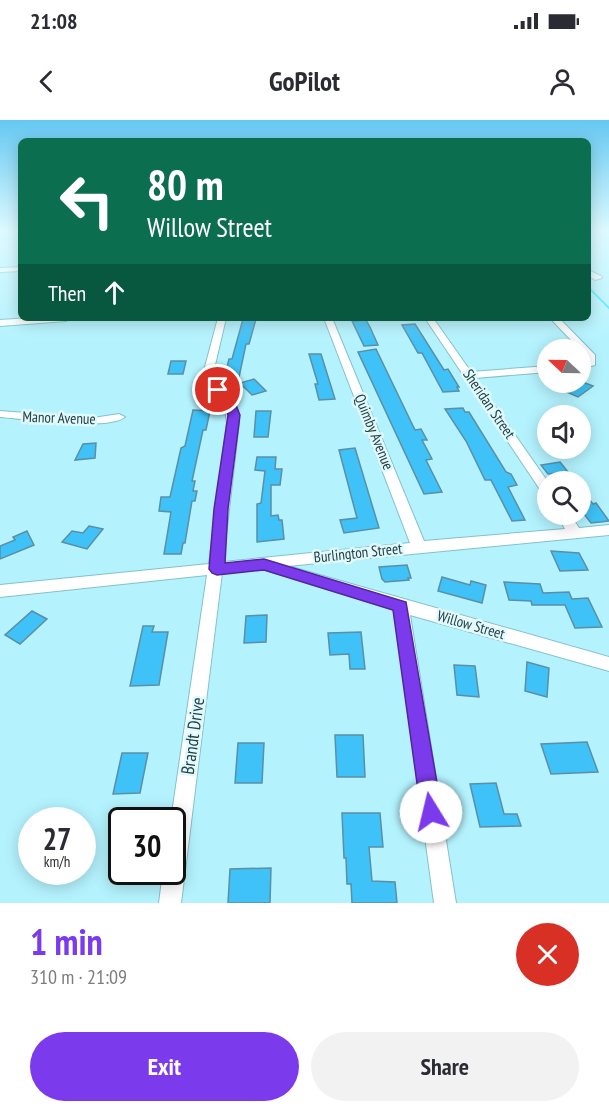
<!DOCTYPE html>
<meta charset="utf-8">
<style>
:root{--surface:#fff;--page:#f2f2f3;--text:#2b2b33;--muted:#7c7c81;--accent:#7c3aed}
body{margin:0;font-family:"PT Sans Narrow",sans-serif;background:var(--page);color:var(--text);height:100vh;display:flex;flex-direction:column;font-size:22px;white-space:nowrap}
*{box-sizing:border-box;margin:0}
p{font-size:20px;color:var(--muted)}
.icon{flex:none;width:33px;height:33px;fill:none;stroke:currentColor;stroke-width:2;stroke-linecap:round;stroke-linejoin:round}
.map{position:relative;height:783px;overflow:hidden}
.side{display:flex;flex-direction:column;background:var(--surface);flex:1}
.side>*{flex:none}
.guide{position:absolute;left:18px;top:18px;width:573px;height:183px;border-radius:9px;box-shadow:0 3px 15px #0003;background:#0b6e4f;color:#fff;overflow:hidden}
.needle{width:39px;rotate:292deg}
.buttons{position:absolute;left:537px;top:219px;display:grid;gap:12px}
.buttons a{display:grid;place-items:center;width:54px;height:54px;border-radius:50%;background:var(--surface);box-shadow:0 3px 15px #0003;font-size:30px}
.speed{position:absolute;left:18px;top:687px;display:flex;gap:12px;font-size:30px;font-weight:700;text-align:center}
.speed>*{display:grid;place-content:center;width:78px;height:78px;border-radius:50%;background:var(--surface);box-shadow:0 3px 15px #0003;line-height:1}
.speed small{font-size:15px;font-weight:400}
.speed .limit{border:3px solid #111;border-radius:9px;background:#fff;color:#111}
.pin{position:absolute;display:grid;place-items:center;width:51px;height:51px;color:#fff;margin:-26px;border:3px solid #fff;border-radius:50%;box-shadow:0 2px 6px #0007}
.me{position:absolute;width:66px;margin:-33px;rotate:351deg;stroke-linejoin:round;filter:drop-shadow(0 0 4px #0008)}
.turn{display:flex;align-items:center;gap:21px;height:126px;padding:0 30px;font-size:27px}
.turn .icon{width:78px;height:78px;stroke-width:2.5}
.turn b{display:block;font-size:42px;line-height:51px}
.then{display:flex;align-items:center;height:57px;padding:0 30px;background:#0003;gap:12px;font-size:22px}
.round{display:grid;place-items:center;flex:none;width:63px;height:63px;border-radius:32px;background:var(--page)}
.summary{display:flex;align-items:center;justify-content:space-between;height:102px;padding:0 30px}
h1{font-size:36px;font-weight:600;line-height:45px;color:var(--accent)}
.button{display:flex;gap:12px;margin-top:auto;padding:12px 30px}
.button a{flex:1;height:69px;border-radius:36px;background:var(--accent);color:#fff;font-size:24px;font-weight:600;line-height:69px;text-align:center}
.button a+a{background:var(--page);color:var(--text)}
.status{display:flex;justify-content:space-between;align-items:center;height:42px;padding:0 30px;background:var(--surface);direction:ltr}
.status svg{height:16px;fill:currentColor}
header{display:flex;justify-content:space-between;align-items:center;height:78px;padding:0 30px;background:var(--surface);font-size:27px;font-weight:600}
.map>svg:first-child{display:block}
</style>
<div class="status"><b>21:08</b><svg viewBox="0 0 49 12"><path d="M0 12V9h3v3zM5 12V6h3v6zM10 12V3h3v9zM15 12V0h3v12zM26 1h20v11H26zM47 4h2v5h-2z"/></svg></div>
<header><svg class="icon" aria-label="back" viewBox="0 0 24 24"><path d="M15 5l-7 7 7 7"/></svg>GoPilot<svg class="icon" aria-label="person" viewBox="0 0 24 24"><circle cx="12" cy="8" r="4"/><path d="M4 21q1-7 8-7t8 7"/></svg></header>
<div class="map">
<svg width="609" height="783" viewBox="0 0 609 783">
<rect width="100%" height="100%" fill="#b4f3fe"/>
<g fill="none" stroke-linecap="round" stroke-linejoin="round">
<path stroke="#40e5fe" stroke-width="2" d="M588 167 609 188"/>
</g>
<g fill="#3fc2f7" stroke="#5c8ea6" stroke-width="1.5">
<path d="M243 199H256L249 224H246L238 262 226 251 229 239H232Z"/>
<path d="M366 200 370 207 378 225 364 226 352 201Z"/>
<path d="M415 204 444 250 448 249 459 267H457L459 271 443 272 422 233H418L402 205Z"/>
<path d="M376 229 415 310 421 309 427 320H422L432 339 426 340 442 372 424 374 358 232Z"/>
<path d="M309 234H321L335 279 319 280 315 264H318Z"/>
<path d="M171 241H186L183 254H168Z"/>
<path d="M254 259 266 271 252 275 240 263Z"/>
<path d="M580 261 593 266 578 277 562 270 573 262H580Z"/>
<path d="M463 288 465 292H469L506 352 511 354 517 365 508 367 525 400 512 401 491 360H485L466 321 445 289Z"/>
<path d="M193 290 210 291 206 310H203L192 361H195L193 371H197L195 381H192L185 423H183L181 434H164L171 392 159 391 161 377H170L181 328 185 326Z"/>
<path d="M256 291H271L268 317H254Z"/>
<path d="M96 323 95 338 75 340 83 324Z"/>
<path d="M355 328 379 408 344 413 340 400 357 398 339 330Z"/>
<path d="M257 337H276L275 349H282L280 365H271V396L278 395 279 400H282L284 419 257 422V384L261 383 265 351 255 350Z"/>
<path d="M560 342 568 352 548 354 541 345Z"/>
<path d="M580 368 593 384 596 383 609 401 591 403 580 389Z"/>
<path d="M89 406 103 409 87 429 62 422 72 411 83 413Z"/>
<path d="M27 411 34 425 0 439V426L15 420 13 417Z"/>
<path d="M551 431 579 433 588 450 560 451Z"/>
<path d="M407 445 411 458H408L409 460 385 462 382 459 379 447Z"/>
<path d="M442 457 470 465 471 461 486 465 482 483 438 471Z"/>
<path d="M504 462 540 464 543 473 569 472 572 479 588 478 602 507 575 508 565 485H532L531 481 509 480Z"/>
<path d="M32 491 47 499 20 524 5 515Z"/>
<path d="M267 495 266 522 244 523 246 496Z"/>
<path d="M143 506H154L152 512H168L159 565 130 566Z"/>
<path d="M361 512 365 549H350L349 534 330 535 328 513Z"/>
<path d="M527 542 549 548 547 577 525 571Z"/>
<path d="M454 545 475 546 479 577 457 575Z"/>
<path d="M335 615H363L365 657H337Z"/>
<path d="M587 622 598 652 551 654 541 624Z"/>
<path d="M238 623H264L262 663H235Z"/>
<path d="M122 633H148L140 673 113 674Z"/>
<path d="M496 663 504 694H517L521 706 480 707 470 664Z"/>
<path d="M342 693H380L383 727H369L372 761 395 762 397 783H352L351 764H347L346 738H344Z"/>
<path d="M271 748 270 783H228L230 749Z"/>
</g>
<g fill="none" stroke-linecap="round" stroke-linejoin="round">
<defs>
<g id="minor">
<path d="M21 147V151L0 152V148Z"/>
<path d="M588 150 601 156 602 158 595 160 588 155Z"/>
<path d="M30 198H70L66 201 0 206V200Z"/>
<path d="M218 198H226L212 258C224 277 238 277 239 303L223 442 410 423 324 198H332L424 421 565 409 557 394H570L579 408 609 405V415L288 446 609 537V551L410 495 456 783H434L394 490 262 449 222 453 181 783H159L163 752H172V700H171L207 455 0 477V465L209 444 227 303 224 283 202 258Z"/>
<path d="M425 198H433L471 252 548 246V252L475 258 548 362V375L543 374Z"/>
<path d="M550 198H559L595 235V245L580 249V243L586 241 587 237Z"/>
<path d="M0 291 93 298 119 294 125 297C108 311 25 299 0 297Z"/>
</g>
</defs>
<use href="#minor" stroke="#83c1cc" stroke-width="2"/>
<use href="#minor" fill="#fff" fill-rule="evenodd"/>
</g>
<linearGradient id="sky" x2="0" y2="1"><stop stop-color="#65c8f1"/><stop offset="0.5" stop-color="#ddfaff"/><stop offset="1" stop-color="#ddfaff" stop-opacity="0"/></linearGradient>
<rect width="609" height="222" fill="url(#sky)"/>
<path fill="#7c3aed" stroke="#51269a" stroke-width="1.5" d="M218 267 234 280 240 295 228 389 225 443 264 439 406 482 442 692 439 699 431 702 424 699 421 692 393 490 264 450 217 455 212 453 209 449 214 389 228 295 225 283 213 270Z"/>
<g text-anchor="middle" stroke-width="5" stroke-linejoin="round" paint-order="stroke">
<g font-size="15" fill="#274145" stroke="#e0f9fd">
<text transform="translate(489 284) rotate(56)" y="5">Sheridan Street</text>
<text transform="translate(59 298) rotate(2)" y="5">Manor Avenue</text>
<text transform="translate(374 312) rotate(68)" y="5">Quimby Avenue</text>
<text transform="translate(358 433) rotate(-6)" y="5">Burlington Street</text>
<text transform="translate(471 505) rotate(16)" y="5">Willow Street</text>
</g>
<g font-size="18" fill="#274145" stroke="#e0f9fd">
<text transform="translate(193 616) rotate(-82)" y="6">Brandt Drive</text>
</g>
</g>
</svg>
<div class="buttons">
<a><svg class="needle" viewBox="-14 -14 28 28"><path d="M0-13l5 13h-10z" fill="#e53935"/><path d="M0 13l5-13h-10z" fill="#7c7c81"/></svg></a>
<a><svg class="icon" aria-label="sound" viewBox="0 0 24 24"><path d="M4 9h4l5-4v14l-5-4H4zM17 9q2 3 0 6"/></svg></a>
<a><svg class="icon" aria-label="search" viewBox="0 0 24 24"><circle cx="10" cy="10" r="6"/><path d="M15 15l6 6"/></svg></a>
</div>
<div class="speed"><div>27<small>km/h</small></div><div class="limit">30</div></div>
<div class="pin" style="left:218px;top:270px;background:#d93025"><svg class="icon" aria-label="arrive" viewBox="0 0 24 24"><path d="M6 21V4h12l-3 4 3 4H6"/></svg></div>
<svg class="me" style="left:431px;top:692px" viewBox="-20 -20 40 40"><circle r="19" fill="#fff"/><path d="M0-13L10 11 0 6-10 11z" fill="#7c3aed"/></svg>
<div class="guide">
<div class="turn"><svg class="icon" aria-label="left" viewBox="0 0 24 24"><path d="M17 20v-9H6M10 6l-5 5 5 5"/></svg><div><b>80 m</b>Willow Street</div></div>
<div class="then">Then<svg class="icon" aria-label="ahead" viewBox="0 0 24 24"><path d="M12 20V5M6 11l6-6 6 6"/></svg></div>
</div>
</div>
<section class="side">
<div class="summary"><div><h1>1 min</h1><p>310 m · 21:09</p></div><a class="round" style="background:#d93025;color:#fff"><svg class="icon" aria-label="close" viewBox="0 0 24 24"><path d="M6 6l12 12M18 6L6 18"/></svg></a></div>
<div class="button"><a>Exit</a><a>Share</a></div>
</section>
